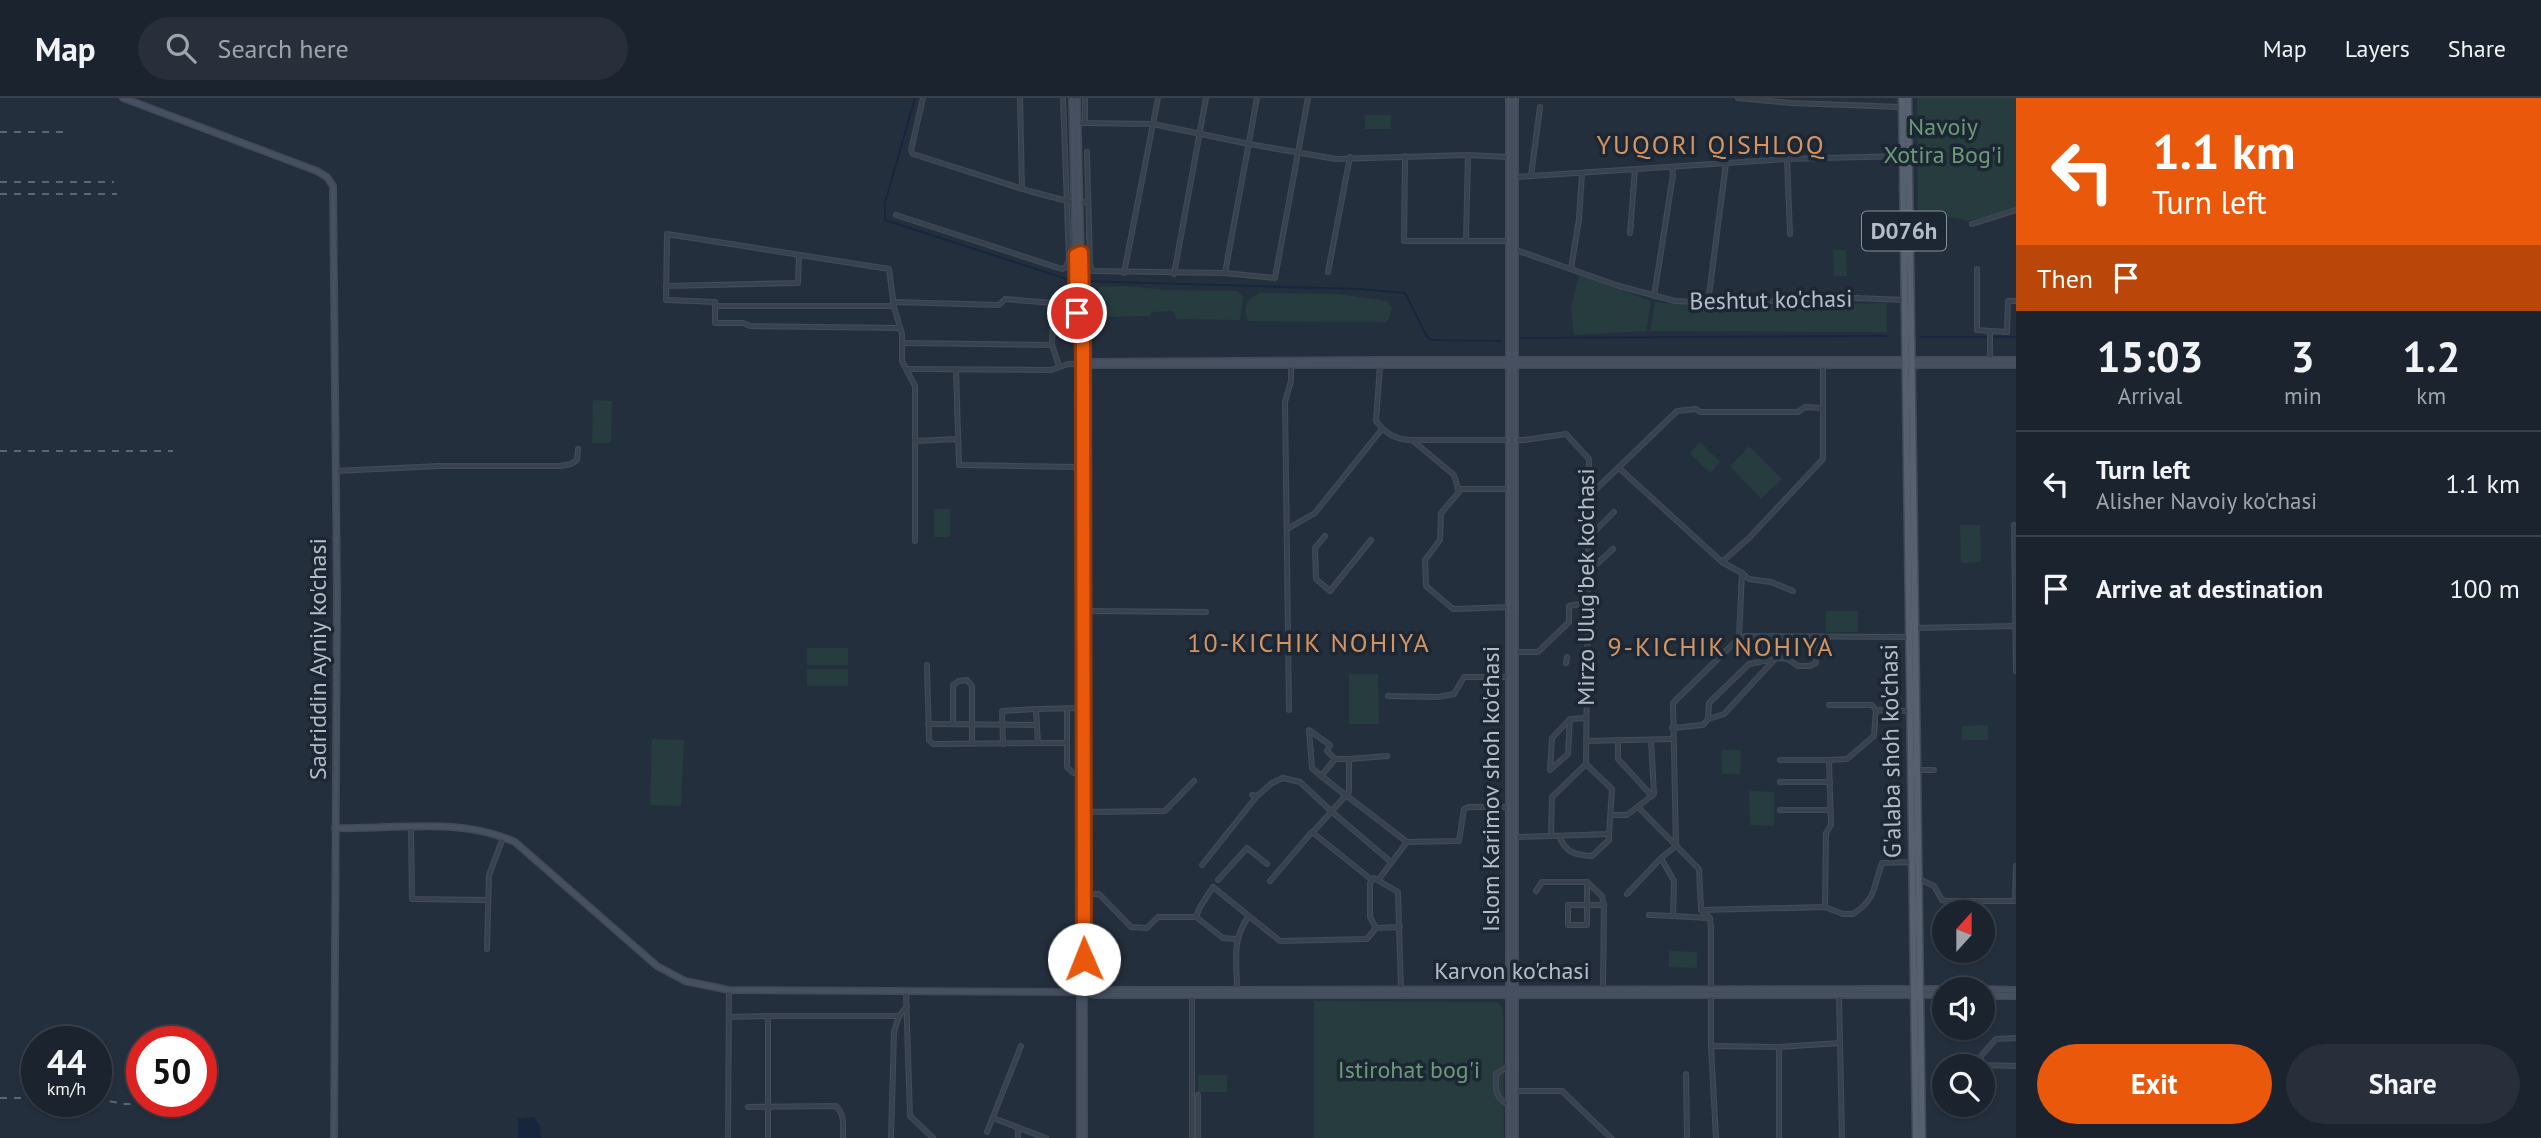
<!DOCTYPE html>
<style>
:root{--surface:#1b232e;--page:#282f3a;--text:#f1f3f6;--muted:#a0a4aa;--line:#39404a;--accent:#ea580c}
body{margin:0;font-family:"PT Sans",sans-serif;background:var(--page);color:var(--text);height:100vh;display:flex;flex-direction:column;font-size:26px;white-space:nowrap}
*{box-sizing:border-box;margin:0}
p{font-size:23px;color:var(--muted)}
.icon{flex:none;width:38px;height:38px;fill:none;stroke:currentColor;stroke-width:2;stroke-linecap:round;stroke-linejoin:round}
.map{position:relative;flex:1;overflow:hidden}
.sheet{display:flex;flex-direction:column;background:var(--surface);width:525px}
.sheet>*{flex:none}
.banner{background:#ea580c;color:#fff;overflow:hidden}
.needle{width:46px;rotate:21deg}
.buttons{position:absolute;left:1932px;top:802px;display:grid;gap:14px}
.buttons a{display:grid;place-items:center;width:63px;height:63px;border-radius:50%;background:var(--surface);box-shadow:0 2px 5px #0004,0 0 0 2px var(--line);font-size:35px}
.speed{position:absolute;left:21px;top:928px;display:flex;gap:14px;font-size:35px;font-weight:700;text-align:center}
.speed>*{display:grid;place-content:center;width:91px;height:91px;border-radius:50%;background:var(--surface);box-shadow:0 2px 5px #0004,0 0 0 2px var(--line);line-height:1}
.speed small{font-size:18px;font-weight:400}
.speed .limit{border:10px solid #d22;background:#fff;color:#111}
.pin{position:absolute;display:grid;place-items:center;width:60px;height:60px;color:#fff;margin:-30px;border:4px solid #fff;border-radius:50%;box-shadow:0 2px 7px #0007}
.me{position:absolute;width:77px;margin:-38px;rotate:359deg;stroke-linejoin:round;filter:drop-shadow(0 0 5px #0008)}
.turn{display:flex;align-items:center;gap:24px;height:147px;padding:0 21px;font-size:32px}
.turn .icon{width:91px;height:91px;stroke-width:2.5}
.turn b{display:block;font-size:49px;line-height:60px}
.then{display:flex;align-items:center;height:66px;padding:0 21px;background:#0003;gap:14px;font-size:26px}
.eta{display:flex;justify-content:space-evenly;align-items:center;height:119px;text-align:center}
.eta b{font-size:42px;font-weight:800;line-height:49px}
.button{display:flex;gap:14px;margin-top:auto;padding:14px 21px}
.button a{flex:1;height:80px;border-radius:42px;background:var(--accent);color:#fff;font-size:28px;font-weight:800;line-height:80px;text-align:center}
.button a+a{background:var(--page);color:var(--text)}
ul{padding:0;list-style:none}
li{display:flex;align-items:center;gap:21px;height:105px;padding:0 21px;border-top:2px solid var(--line)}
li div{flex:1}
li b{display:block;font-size:26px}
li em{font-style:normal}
header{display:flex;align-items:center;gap:42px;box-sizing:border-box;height:98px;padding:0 35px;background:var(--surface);border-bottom:2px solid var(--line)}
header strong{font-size:33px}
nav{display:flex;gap:38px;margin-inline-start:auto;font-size:24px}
.search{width:490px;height:63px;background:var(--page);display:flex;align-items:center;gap:18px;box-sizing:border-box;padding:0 24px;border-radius:38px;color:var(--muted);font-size:26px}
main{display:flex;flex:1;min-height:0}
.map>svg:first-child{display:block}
</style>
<header>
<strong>Map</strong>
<div class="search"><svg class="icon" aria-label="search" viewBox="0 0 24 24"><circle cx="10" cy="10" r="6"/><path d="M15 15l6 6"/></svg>Search here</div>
<nav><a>Map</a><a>Layers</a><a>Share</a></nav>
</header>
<main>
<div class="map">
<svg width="2016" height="1040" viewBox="0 0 2016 1040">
<rect width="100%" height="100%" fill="#242f3e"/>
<g fill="#263c3f">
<path d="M1917 0H2016V111L1968 123 1957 120 1918 117Z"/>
<rect x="1365" y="17" width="26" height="14"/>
<path d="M1833 152H1846L1847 178H1834Z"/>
<path d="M1579 177 1651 203 1646 233 1574 237 1571 210Z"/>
<path d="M1126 188 1166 192 1238 193 1243 199 1240 222 1177 221 1173 213 1152 214 1150 218 1098 219V189Z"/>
<path d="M1260 195 1338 196 1387 203 1392 210 1389 221 1385 224 1248 223C1243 209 1246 200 1260 195Z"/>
<path d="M1655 204 1706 209 1887 205V234L1650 233Z"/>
<path d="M593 302 612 303 611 345H592Z"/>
<path d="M1700 344 1720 364 1710 375 1690 355Z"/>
<path d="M1749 348 1782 381 1761 401 1730 368Z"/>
<rect x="934" y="411" width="16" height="28"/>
<path d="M1960 427H1980L1981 464 1961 465Z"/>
<rect x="1826" y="513" width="32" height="21"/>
<rect x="807" y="550" width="41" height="17"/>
<rect x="807" y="571" width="41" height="17"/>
<path d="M1349 576H1378L1379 626H1349Z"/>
<path d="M1988 627V642H1962V628Z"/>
<path d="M652 641 684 642 681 708 650 707Z"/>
<path d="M1721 652H1741L1740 676H1722Z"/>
<path d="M1749 693 1774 694V728L1750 727Z"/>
<path d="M1669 853 1697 854V870L1669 869Z"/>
<path d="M1314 903 1498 904 1503 911 1504 1040H1314Z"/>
<rect x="1198" y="977" width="29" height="17"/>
</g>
<path fill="#17263c" d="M534 1019 540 1027 541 1040H518V1021Z"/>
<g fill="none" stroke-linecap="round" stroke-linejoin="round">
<g stroke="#17263c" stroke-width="2">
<path d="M915 0 885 105V122L1073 183"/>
<path d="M1082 183 1360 191 1405 195 1426 237 1431 242 1501 243"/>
<path d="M1920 239H2016"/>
<path d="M1521 240 1887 238"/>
</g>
<defs>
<g id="street">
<path d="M923 0 911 52 913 56 1029 93 1075 105 1088 104"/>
<path d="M1020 0 1022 91"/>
<path d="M1063 0 1069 161"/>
<path d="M1085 0V24"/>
<path d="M1738 0 1790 5 1902 9"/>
<path d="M1079 25 1153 26 1249 46 1336 61 1468 57 1508 59"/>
<path d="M1087 54 1090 167 1092 173 1225 175 1275 180 1308 0"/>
<path d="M1405 58 1404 143H1509"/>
<path d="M1787 61 1790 136"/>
<path d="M1531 78 1540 9"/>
<path d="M1516 79 1787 61 1903 58"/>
<path d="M896 117 1062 171 1066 169 1069 161 1074 158"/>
<path d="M1972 126 2016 112"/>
<path d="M1630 135 1635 71"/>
<path d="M1466 142 1468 57"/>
<path d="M1516 152 1619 188 1675 203 1713 205 1856 200 1905 202"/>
<path d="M1571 171 1579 121 1582 75"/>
<path d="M1977 171V232L2007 234 2008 203H2016"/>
<path d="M1328 174 1350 59"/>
<path d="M1124 175 1158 0"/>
<path d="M1225 175 1257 0"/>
<path d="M1174 176 1206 0"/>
<path d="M666 188 798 185 799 158"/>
<path d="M1654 198 1673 77 1672 69"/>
<path d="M893 204 999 207 1005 201 1053 205 1052 247 1059 268"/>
<path d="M1708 205 1726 65"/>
<path d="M715 208H894"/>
<path d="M900 230 750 228 743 225H715V204L666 202 667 136 889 171 894 209 902 236V263L915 288V443"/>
<path d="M902 245 1052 247"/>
<path d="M1990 263V234"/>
<path d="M1380 267 1376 323C1386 336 1396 342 1412 342L1454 377 1458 391"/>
<path d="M908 271 1051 272 1068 266H1078"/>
<path d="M956 271 959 367 1079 369"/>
<path d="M1412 342H1524L1566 336 1589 361 1586 666 1612 691 1609 736 1551 738 1552 699 1586 666"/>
<path d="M915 343 958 341"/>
<path d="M1619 370 1722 464 1742 475 1749 481 1771 484 1793 493"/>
<path d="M336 373 439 368H560L571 366 577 362 578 351"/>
<path d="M1458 391 1459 394 1441 415 1440 442 1425 462 1426 488 1453 511 1511 509"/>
<path d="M1458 391H1509"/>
<path d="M1588 399 1677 313 1696 311 1700 314H1798L1805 309 1822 310"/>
<path d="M2014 427 2016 573"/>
<path d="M1588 429 1594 434 1614 414"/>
<path d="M1287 431 1315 415 1382 331"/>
<path d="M1325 438 1315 450 1316 481 1330 493 1371 442"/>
<path d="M1722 464 1749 440 1823 361V267"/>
<path d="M1587 475 1613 451"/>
<path d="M1084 513 1206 514"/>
<path d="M1915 530 2014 528"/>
<path d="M1739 540 1745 538 1909 539"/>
<path d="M1516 554H1538L1569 524V508L1587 505"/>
<path d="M1774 562 1724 616 1708 621 1709 605 1749 566 1779 560 1788 561 1798 568H1810L1816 565 1815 538"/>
<path d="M1566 565 1567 559"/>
<path d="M927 567 929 642 933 646 1038 645 1036 611 1080 610"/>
<path d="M1388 598 1438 599 1454 596 1464 579H1508"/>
<path d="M1829 607H1872L1876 612"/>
<path d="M1067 610V669L1073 675H1080"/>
<path d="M1289 612 1285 304 1291 283V268"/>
<path d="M1570 621 1568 656 1550 672 1552 640 1570 621 1586 620"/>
<path d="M928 626 1037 627"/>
<path d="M953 626V587L959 583 967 582 972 588V646"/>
<path d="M1672 630 1703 627 1708 621"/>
<path d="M1309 632 1330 647 1327 653 1335 661 1321 678 1312 670Z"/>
<path d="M1618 642V661L1652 698"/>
<path d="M1586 643 1672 641"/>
<path d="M1038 645H1067"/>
<path d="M1003 646 1002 613 1036 611"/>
<path d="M1335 661H1349"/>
<path d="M1780 662H1829L1831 727 1826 735 1825 809"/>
<path d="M1829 662 1847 661 1874 638 1876 612 1910 613"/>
<path d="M1918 672H1934"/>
<path d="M1321 678 1407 744"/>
<path d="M1780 684H1830"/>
<path d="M1252 697 1257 698 1272 685 1283 680 1300 684 1331 713 1391 764"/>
<path d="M1639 710 1699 771 1701 812 1710 820 1711 831V948L1716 1040"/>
<path d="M1780 712H1831"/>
<path d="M1084 714 1165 713 1194 683"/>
<path d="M1611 717H1627L1654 696 1651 642"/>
<path d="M411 729 412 801 488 802"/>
<path d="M1313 734 1349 694V661L1387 658"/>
<path d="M1559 738C1566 755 1575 757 1592 758L1609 742V736"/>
<path d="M1515 739 1551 738"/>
<path d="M1661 760 1676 748 1673 605 1739 540 1742 475"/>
<path d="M1202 767 1257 698"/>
<path d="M1379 781 1407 744 1459 743 1464 711 1469 709H1508"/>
<path d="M1919 781 1934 788 1942 802 1948 803H2016"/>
<path d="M1218 782 1247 750 1267 766"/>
<path d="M1372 782 1370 785V819L1376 830"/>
<path d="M1270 783 1312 734 1372 782 1374 780 1398 794 1401 893"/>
<path d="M1587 784V827H1568V807H1604L1603 891"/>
<path d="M1536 793 1542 784H1587L1602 798 1604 807"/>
<path d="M1084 796H1099L1131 829 1147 830 1158 819H1196L1223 840 1236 841"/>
<path d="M1627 796 1661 760 1674 783 1673 818 1708 820"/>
<path d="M2015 803 2016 768"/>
<path d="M1702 812 1825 809 1843 816H1853C1877 800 1873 789 1882 765L1912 764"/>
<path d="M1649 817 1673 818"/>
<path d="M1196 819 1200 809 1213 789 1280 843 1367 841 1376 830 1400 829"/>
<path d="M487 851 489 777 503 740"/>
<path d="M1237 892C1237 863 1231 844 1248 819"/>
<path d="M906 894 910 1018 933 1040"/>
<path d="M1192 895V1040"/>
<path d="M1839 897 1842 1040"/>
<path d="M768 918H899"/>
<path d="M729 919 768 918V1040"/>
<path d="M2016 940 1996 941 1981 958V967L2016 968"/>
<path d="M1711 948 1779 949 1840 945"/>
<path d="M1779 949V1040"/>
<path d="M1686 976 1687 1040"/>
<path d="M1515 993H1562L1611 1040"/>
<path d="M1198 997V1040"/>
<path d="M1509 1007C1494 999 1496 992 1496 976L1515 964"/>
<path d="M748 1009 836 1008C845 1017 843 1028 843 1040"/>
<path d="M993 1020 1046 1040"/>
<path d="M1018 1030V1040"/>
<path d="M987 1034 1021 948"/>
<path d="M728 1040 729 892"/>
<path d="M891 1040 894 934 899 918 907 908"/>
</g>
<g id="secondary">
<path d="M123 0 317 73 327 79 333 88 337 498 334 1040"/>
<path d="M1072 0 1078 266 1080 819"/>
<path d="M1077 0 1083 248 1084 1040"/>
<path d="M1081 264 1380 262H2016"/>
<path d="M1081 267H2016"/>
<path d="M335 730C394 732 459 718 515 744L657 868 685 883 729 892 1076 894 1098 897H1944"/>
<path d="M1983 891 2016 892"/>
<path d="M1083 892 1944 891"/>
<path d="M1983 898H2016"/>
<path d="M1080 1040V843"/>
<path d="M1509 1040V0"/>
<path d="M1515 1040V0"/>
</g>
<g id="primary">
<path d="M1902 0 1916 1040"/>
<path d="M1908 0 1922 1040"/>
</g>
</defs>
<use href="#street" stroke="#414a57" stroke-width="6"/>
<use href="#secondary" stroke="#414a57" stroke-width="8"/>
<use href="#primary" stroke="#414a57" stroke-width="9"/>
<use href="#street" stroke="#38414e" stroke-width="3.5"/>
<use href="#secondary" stroke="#465061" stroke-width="5"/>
<use href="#primary" stroke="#56606e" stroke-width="6"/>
<g stroke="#5a6575" stroke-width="2" stroke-dasharray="7 7" stroke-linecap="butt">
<path d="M0 34H64"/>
<path d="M0 84H114"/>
<path d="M0 96H117"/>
<path d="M0 353H173"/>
<path d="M0 1000H37"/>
<path d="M96 1001 125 1006 202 1005"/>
<path d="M47 1003 96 1005"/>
</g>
</g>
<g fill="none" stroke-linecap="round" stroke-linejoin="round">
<defs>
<path id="route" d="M1077 215 1076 157 1081 155 1083 248 1084 861"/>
</defs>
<use href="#route" stroke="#983908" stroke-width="18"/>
<use href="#route" stroke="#ea580c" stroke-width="12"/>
</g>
<g text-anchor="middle" stroke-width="7" stroke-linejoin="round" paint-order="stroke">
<rect fill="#1d2633" stroke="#878f9c" stroke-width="2" x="1862" y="113.5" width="84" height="39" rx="5"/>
<g font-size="23" font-weight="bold" fill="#b4bcc9">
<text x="1904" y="141">D076h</text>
</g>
<g font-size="24" fill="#6b9a76" stroke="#1d2633">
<text x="1943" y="37">Navoiy<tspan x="1943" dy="28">Xotira Bog'i</tspan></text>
<text x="1409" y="980">Istirohat bog'i</text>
</g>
<g font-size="24" fill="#b4bcc9" stroke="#1d2633">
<text transform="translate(1771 202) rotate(-1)" y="8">Beshtut ko'chasi</text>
<text transform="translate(1586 489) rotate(-90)" y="8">Mirzo Ulug'bek ko'chasi</text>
<text transform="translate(318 561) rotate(-90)" y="8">Sadriddin Ayniy ko'chasi</text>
<text transform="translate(1891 653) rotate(-91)" y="8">G'alaba shoh ko'chasi</text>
<text transform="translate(1491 691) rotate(-90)" y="8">Islom Karimov shoh ko'chasi</text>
<text x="1512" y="881">Karvon ko'chasi</text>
</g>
<g font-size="26" letter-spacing="2" fill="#d59563" stroke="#1d2633">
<text x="1711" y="56">YUQORI QISHLOQ</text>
<text x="1309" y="554">10-KICHIK NOHIYA</text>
<text x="1721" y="558">9-KICHIK NOHIYA</text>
</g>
</g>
</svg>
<div class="buttons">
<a><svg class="needle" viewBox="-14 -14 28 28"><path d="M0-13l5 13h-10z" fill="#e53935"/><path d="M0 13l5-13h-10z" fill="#a0a4aa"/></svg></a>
<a><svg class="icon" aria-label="sound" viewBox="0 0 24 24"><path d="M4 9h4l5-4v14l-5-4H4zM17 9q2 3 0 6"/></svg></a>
<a><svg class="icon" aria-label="search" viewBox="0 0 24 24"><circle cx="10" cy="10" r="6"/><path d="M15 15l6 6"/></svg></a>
</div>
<div class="speed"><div>44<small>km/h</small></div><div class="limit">50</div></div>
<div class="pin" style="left:1077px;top:215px;background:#d93025"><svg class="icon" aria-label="arrive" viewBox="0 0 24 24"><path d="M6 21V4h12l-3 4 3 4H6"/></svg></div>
<svg class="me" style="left:1084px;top:861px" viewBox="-20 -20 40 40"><circle r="19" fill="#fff"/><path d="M0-13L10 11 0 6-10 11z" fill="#ea580c"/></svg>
</div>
<section class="sheet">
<div class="banner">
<div class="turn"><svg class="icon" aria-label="left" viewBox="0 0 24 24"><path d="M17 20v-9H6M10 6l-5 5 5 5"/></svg><div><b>1.1 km</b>Turn left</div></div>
<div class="then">Then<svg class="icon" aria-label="arrive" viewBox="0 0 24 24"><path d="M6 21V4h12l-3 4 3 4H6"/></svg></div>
</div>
<div class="eta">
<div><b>15:03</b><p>Arrival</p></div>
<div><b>3</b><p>min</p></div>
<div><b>1.2</b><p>km</p></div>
</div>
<ul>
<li><svg class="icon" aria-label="left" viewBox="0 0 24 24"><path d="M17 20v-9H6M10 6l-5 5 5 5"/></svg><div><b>Turn left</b><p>Alisher Navoiy ko'chasi</p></div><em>1.1 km</em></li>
<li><svg class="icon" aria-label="arrive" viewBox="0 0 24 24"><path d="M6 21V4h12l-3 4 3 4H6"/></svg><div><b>Arrive at destination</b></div><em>100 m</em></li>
</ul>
<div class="button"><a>Exit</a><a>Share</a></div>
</section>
</main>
